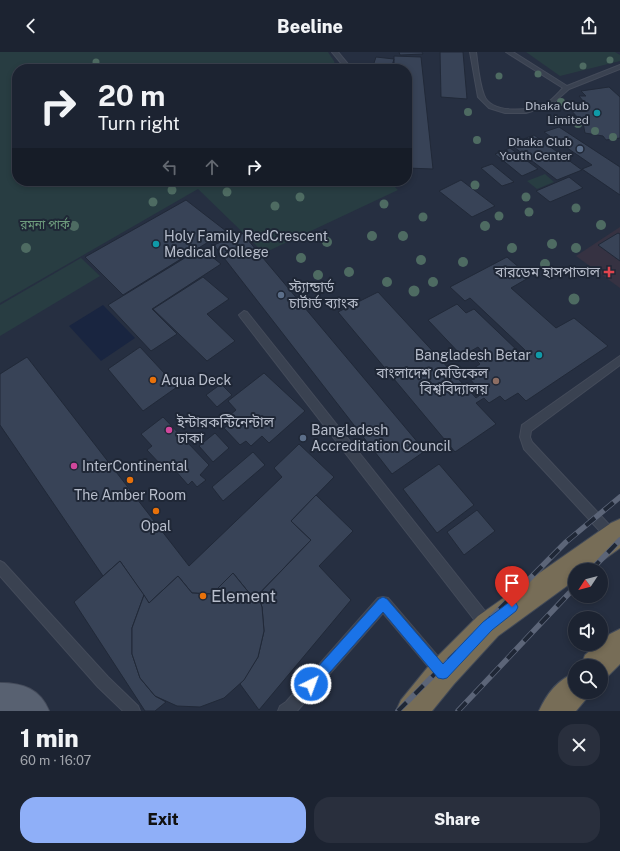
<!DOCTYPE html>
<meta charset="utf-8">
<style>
:root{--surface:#1c2331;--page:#292f3d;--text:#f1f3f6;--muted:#a0a4ab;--line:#3a404d;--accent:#8faff8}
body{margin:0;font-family:"Public Sans","Noto Sans Bengali",sans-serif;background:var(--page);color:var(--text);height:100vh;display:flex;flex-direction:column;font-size:15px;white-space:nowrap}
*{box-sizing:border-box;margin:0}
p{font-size:13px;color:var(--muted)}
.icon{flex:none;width:22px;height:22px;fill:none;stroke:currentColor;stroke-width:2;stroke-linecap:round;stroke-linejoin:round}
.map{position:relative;height:659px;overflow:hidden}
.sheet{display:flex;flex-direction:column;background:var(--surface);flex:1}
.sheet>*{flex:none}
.hud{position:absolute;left:12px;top:12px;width:400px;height:122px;border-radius:16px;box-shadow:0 2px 6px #0003,0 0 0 1px var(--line);background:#1c2331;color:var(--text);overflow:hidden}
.needle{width:26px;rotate:234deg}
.fabs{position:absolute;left:568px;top:511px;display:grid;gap:8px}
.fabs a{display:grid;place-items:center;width:40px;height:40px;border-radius:50%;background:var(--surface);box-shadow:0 2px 6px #0003,0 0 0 1px var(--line);font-size:20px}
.pin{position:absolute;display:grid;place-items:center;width:34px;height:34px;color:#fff;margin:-41px -17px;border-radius:50% 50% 50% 0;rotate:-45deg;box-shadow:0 0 4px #0007}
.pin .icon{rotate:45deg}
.me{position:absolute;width:44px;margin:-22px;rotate:42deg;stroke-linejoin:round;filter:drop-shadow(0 0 3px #0008)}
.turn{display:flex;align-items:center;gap:14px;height:84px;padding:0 20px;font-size:18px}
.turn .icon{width:52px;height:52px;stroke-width:2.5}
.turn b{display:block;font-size:28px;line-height:34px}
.lanes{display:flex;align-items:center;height:38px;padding:0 20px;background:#0003;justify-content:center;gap:20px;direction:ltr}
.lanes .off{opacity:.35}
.round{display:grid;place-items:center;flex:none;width:42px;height:42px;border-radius:16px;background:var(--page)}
.headline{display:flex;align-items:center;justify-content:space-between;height:68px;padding:0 20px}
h1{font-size:24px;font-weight:800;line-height:30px}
.action{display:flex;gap:8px;margin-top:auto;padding:8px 20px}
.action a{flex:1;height:46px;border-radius:16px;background:var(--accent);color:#111;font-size:16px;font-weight:800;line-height:46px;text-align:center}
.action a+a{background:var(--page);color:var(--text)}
header{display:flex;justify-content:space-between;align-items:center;height:52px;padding:0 20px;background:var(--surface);font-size:18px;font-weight:800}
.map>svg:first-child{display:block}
</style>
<header><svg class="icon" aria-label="back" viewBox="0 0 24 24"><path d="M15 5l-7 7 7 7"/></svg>Beeline<svg class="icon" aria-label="share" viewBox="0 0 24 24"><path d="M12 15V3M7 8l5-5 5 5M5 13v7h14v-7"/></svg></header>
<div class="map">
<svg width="620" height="659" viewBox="0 0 620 659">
<rect width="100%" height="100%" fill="#262f41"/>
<path fill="#363242" d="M620 175V236L576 204Z"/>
<g fill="#283d42">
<path d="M0 0H328L334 9 336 17H17V129H389L398 138 264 201 198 137 0 251Z"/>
<path d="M526 0H615L620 3V9L560 24Z"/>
<path d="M545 122 554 130 537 137 527 129Z"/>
<path d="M81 206 100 224 0 284V253Z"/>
</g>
<path fill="#192540" d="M103 253 135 286 101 309 69 274Z"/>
<g fill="#384357" stroke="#212938">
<path d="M399 0H422L423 2 400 3Z"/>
<path d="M440 0H463L467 47 441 45Z"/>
<path d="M394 4 421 5 433 117 407 116V17H394Z"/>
<path d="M376 5 394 7 391 17H372Z"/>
<path d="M609 35 620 45V86L606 88 603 84 585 81 583 71 565 52 584 50 579 44H586L581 39Z"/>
<path d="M559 75 620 115V143L582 117 592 113 544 80Z"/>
<path d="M534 83 582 118 557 128 510 92Z"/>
<path d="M510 96 538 117 522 124 495 102Z"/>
<path d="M492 112 514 130 502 134 481 116Z"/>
<path d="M569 125 583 136 550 150 536 139Z"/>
<path d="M461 128 495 154 472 165 439 139Z"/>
<path d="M186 148 226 179 123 243 85 205Z"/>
<path d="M242 181 425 399 392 422 214 193Z"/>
<path d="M618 181 620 182V209L598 193Z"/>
<path d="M201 196 221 212 152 257 177 282 151 299 108 253Z"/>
<path d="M507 205 530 225 511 236 556 276 574 266 608 294 526 349 518 341 505 349 500 344 489 351 484 346 476 351 496 372 455 400 338 260 378 240 476 346 483 341 465 322 480 312 475 307 484 302 478 295 462 304 428 268 457 252 466 261 474 257 520 301 525 298 470 246 465 249 450 235Z"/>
<path d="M203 225 229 247 207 262 235 289 207 309 153 257Z"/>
<path d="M140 295 177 335 143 359 108 317Z"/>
<path d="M27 305 189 514 282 425 274 416 299 392 334 425 291 469 311 488 254 547 233 521 212 542 192 541 178 524 149 551 120 509 103 524 0 373V322Z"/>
<path d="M264 321 305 359 269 391 262 384 251 394 246 389 240 393 224 376 230 372 225 367 236 358 228 349Z"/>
<path d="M221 332 232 343 217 355 206 343Z"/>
<path d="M163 365 209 413 200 423 206 428 197 435 192 429 188 433 167 409 162 414 147 398 152 394 141 382Z"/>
<path d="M215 381 229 396 213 410 199 394Z"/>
<path d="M253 400 265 413 223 449 212 435Z"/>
<path d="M439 412 474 453 437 481 403 437Z"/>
<path d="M316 443 353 479 319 514 351 548 259 658 240 632 258 605 264 579 262 555 258 543 311 488 291 469Z"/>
<path d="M477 458 495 479 464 503 447 480Z"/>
<path d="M120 509 144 543 132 576V602L140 626 155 644 166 650 155 659H145L74 550Z"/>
<path d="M233 521 254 547 258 543 262 555 264 579 258 605 244 628 224 646 200 655 177 654 155 644 140 626 132 602V576L144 543 149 551 178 524 192 541 212 542Z"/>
</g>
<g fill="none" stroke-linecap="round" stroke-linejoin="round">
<defs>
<g id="lane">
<path d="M332 0H338L352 17H346Z"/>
<path d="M470 0H476C478 14 479 30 484 43 491 63 532 59 547 51 553 47 558 41 563 36L506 0H513L567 34 620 13V17L569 37 551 53 526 61H505L489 56 478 45Z"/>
<path d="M244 259 247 260 493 569 495 574 493 579 488 581 483 579 241 266 239 263Z"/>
<path d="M620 304V313L531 379 530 385 532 390 617 481 619 485 617 489 613 491 609 489 524 397 520 385 522 373Z"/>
<path d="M0 509 4 511 108 625 138 654 140 659H123L98 635 0 524Z"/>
<path d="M383 545 388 546 447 615 449 620 447 625 442 627 437 625 383 561 297 659H278L280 654 286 650 378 546Z"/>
</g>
<path id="primary" d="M0 631C23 631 40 637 49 659H0Z"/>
<g id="highway">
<path d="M620 467V496L589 518H575V528L498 584 454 632 432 659H396L401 648 432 610 478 564 611 471Z"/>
<path d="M620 577V612L607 625 601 627V614H581L585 603 598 592H601V589L610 582Z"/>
<path d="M575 621V640H589L586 647 576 659H539C546 643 558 627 575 621Z"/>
</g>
</defs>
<use href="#lane" stroke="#444b5a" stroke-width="2"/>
<use href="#primary" stroke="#444b5a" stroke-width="2"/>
<use href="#highway" stroke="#424a58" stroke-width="2"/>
<use href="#lane" fill="#3a4251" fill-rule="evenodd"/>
<use href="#primary" fill="#586171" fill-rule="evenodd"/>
<use href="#highway" fill="#776d57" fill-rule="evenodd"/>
<defs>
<g id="rail">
<path d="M591 518 620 488"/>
<path d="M398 659 566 490 620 445"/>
<path d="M458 659 575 535"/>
</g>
</defs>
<use href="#rail" stroke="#5c6578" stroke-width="5.5"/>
<use href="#rail" stroke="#1f2736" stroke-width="4" stroke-dasharray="12" stroke-linecap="butt"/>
</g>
<g fill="#4e6b62">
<circle cx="610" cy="8" r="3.5"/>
<circle cx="96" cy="10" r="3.5"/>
<circle cx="583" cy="14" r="3.5"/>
<circle cx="538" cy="22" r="3.5"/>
<circle cx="499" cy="24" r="3.5"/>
<circle cx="561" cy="50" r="4"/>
<circle cx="468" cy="60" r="4"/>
<circle cx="578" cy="72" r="4"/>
<circle cx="595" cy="79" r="4"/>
<circle cx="613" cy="85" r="4"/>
<circle cx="477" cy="88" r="4"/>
<circle cx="475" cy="133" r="4.5"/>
<circle cx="172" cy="138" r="4.5"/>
<circle cx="227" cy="140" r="4.5"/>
<circle cx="300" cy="145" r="4.5"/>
<circle cx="526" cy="145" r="4.5"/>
<circle cx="153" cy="150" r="4.5"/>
<circle cx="384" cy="152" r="4.5"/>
<circle cx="275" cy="154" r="4.5"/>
<circle cx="576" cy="156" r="4.5"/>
<circle cx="529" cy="160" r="4.5"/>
<circle cx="499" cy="164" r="4.5"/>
<circle cx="423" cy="165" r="4.5"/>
<circle cx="601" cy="173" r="5"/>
<circle cx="74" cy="174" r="5"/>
<circle cx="485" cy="174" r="5"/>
<circle cx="372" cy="184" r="5"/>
<circle cx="403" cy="184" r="5"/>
<circle cx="327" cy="190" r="5"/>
<circle cx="552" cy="192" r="5"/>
<circle cx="26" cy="196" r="5"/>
<circle cx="512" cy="196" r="5"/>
<circle cx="576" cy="196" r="5"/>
<circle cx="301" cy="206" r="5"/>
<circle cx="421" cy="208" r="5"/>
<circle cx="463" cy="210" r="5"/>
<circle cx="545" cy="212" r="5"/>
<circle cx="349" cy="220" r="5"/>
<circle cx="318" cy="223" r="5"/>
<circle cx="387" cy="230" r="5"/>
<circle cx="433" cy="230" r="5"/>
<circle cx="414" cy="239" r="5.5"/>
<circle cx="574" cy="247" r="5.5"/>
</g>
<path fill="#1a73e8" stroke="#114b97" d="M383 545 387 547 443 612 483 570 508 551 512 549 516 551 518 555 516 559 492 578 447 626 443 627 438 626 383 560 316 636 311 638 307 636 305 632 307 627 379 547Z"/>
<g fill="#0f9aa8" stroke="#1f2736" stroke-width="1.5">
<circle cx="597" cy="61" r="4"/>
<circle cx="156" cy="192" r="4"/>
<circle cx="539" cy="303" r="4"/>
</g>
<g fill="#5c6f8a" stroke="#1f2736" stroke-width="1.5">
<circle cx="580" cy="97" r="4"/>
<circle cx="281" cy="243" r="4"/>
<circle cx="303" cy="386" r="4"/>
</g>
<path fill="#e0444e" stroke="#1f2736" stroke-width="1.5" d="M607 214h4v4h4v4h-4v4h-4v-4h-4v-4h4z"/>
<g fill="#e8710a" stroke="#1f2736" stroke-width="1.5">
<circle cx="153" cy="328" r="4"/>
<circle cx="130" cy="428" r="4"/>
<circle cx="156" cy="459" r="4"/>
<circle cx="203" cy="544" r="4"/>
</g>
<circle fill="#8d6e63" stroke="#1f2736" stroke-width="1.5" cx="496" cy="329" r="4"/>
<g fill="#d1479c" stroke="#1f2736" stroke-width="1.5">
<circle cx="169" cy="378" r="4"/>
<circle cx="74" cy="414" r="4"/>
</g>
<g text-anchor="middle" stroke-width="4" stroke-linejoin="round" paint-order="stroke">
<g font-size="12" fill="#b7bdcb" stroke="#1f2736" text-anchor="end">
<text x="589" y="58">Dhaka Club<tspan x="589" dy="14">Limited</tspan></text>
<text x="572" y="94">Dhaka Club<tspan x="572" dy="14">Youth Center</tspan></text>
</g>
<g font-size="12" fill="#6e9c7d" stroke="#1f2736">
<text x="45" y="177">রমনা পার্ক</text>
</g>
<g font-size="14" fill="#b7bdcb" stroke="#1f2736" text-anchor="start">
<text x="164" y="189">Holy Family RedCrescent<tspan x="164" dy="16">Medical College</tspan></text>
<text x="600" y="225" text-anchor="end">বারডেম হাসপাতাল</text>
<text x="289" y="240">স্ট্যান্ডার্ড<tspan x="289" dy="16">চার্টার্ড ব্যাংক</tspan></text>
<text x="531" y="308" text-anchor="end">Bangladesh Betar</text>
<text x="488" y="326" text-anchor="end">বাংলাদেশ মেডিকেল<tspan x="488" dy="16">বিশ্ববিদ্যালয়</tspan></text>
<text x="161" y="333">Aqua Deck</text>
<text x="177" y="375">ইন্টারকন্টিনেন্টাল<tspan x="177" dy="16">ঢাকা</tspan></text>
<text x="311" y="383">Bangladesh<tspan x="311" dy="16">Accreditation Council</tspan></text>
<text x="82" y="419">InterContinental</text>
<text x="130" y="448" text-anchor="middle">The Amber Room</text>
<text x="156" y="479" text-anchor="middle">Opal</text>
</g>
<g font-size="17" fill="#b7bdcb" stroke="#1f2736" text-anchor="start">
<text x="211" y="550">Element</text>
</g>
</g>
</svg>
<div class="fabs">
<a><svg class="needle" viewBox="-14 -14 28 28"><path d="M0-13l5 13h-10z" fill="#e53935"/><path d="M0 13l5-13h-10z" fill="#a0a4ab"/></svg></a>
<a><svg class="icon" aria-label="sound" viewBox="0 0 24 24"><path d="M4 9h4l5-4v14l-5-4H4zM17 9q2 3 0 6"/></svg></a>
<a><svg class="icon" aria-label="search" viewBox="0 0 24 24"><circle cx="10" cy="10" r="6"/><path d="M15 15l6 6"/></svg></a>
</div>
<div class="pin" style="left:512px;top:555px;background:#d93025"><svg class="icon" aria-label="arrive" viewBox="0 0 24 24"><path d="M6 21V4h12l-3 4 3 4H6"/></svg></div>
<svg class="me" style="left:311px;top:632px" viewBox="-20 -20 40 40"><circle r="17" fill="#1a73e8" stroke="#fff" stroke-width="3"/><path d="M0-11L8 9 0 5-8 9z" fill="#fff"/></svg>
<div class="hud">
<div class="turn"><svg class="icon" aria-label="right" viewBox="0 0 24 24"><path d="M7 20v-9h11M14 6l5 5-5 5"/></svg><div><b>20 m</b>Turn right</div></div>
<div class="lanes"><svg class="icon off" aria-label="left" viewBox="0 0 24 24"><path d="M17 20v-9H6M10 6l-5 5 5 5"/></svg><svg class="icon off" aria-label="ahead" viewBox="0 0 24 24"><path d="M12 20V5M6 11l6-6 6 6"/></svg><svg class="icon" aria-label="right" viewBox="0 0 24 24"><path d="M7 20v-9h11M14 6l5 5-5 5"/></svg></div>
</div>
</div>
<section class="sheet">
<div class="headline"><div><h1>1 min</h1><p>60 m · 16:07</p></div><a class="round"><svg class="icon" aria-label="close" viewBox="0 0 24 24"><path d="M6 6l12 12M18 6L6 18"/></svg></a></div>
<div class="action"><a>Exit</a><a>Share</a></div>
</section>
